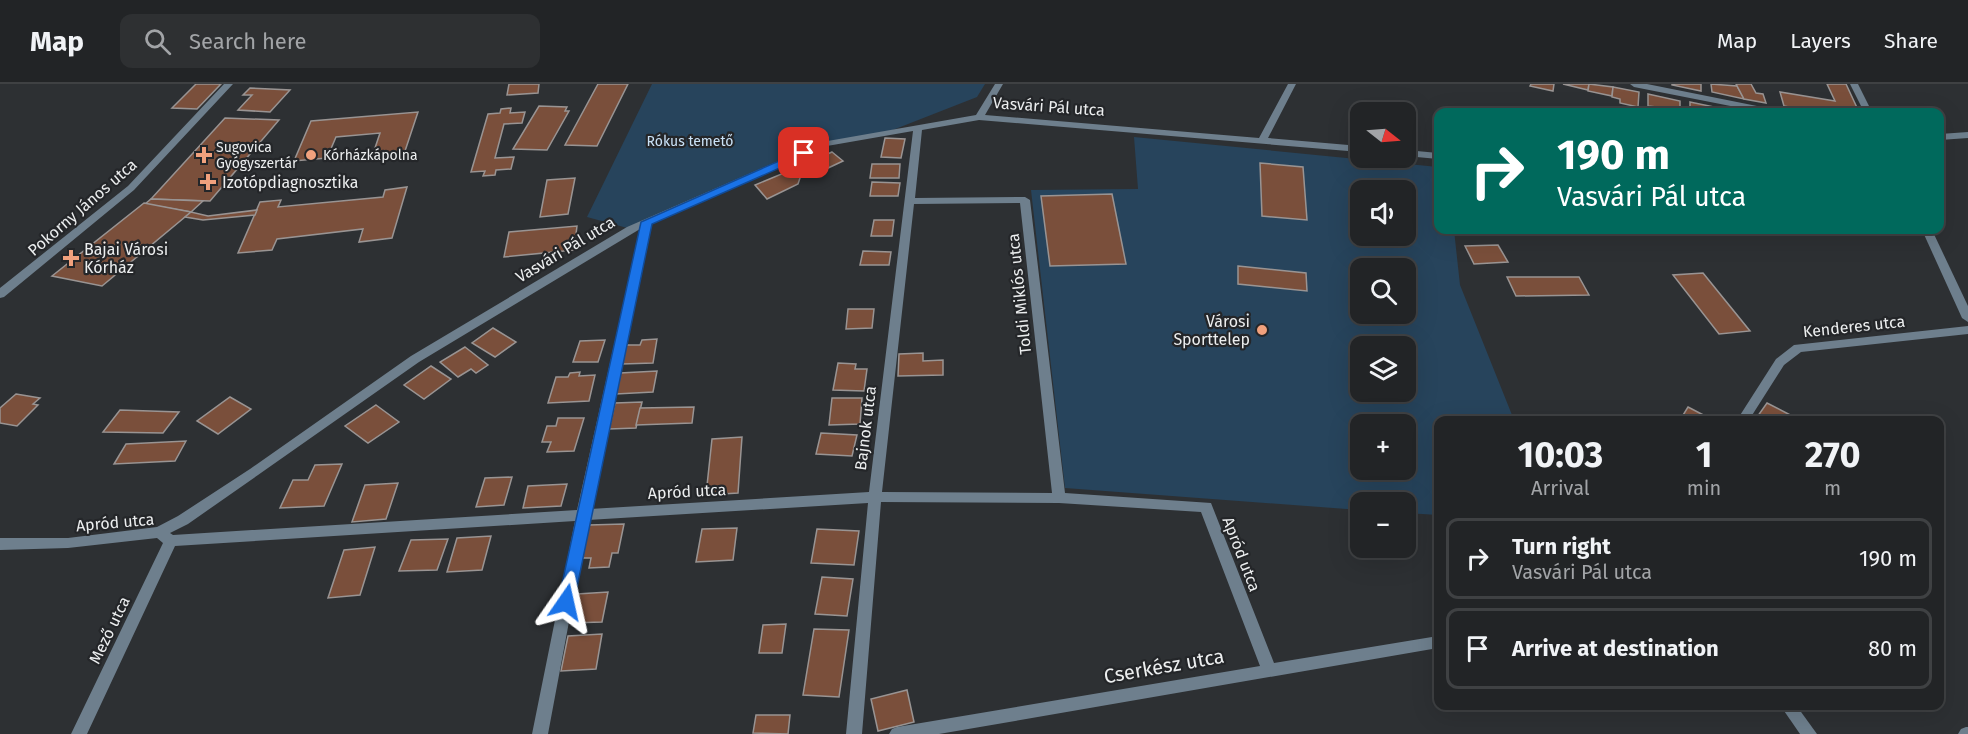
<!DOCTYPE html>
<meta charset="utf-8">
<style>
:root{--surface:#222426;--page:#2e3032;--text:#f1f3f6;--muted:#a2a4a7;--line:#3f4143}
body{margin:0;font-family:"Fira Sans",sans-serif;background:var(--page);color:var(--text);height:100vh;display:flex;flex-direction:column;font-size:22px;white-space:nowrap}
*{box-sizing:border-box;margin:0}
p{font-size:20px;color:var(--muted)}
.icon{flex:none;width:33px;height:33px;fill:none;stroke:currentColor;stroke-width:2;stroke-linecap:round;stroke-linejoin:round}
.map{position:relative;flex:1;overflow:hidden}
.sheet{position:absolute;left:1434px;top:332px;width:510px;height:294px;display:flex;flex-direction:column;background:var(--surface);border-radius:12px;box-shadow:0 6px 24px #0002,0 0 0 2px var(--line)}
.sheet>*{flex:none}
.hud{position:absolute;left:1434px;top:24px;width:510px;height:126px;border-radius:12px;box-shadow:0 6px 24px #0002,0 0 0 2px var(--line);background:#00695c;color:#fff;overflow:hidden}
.needle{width:39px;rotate:107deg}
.buttons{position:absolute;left:1350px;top:18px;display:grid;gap:12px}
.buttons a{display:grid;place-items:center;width:66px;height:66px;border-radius:12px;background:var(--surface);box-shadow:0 6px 24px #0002,0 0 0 2px var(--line);font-size:30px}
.pin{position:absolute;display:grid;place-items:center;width:51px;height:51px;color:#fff;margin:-26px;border-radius:12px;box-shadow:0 3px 9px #0006}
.me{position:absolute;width:66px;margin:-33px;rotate:11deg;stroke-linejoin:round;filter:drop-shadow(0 0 4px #0008)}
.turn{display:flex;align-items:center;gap:21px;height:126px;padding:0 24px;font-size:27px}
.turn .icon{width:78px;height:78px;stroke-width:2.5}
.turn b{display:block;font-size:42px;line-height:51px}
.eta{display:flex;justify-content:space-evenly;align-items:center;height:102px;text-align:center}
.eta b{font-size:36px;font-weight:700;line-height:42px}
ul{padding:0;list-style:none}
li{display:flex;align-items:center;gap:18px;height:81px;margin:0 12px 9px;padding:0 12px;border:3px solid var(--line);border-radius:12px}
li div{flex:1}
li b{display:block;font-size:22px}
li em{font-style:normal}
header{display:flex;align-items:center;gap:36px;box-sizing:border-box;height:84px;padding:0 30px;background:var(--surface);border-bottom:2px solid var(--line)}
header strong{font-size:28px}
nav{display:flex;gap:33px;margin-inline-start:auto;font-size:21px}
.search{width:420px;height:54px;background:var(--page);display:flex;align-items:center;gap:15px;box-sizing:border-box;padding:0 21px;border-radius:12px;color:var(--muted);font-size:22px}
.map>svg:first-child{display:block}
</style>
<header>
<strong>Map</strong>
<div class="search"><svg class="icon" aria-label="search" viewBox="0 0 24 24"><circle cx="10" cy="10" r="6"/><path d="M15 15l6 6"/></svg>Search here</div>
<nav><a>Map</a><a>Layers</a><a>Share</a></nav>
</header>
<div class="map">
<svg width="1968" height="650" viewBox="0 0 1968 650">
<rect width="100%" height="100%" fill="#2d3033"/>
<g fill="#27445c" fill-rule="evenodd">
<path d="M652 0H985L977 13 885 49 825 60 631 145 587 133Z"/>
<path d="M1134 53 1438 83V146H1454L1460 201 1514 336H1438V431L1406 429V418H1360V426L1065 404 1031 106 1138 105ZM1360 106H1406V152H1360ZM1360 184H1406V230H1360ZM1360 262H1406V308H1360ZM1360 340H1406V386H1360Z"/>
</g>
<g fill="#7a4f3b" stroke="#999493" stroke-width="1.5">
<path d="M196 0H221L197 25 172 24Z"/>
<path d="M509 0H539L538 9 507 11Z"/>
<path d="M598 0H628L597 62 565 61Z"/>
<path d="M1531 0H1554L1553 7 1530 2Z"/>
<path d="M1563 0H1589L1588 6Z"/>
<path d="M1589 0 1613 3 1612 12 1588 7Z"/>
<path d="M1701 0V7L1672 1V0Z"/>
<path d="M1711 0 1737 2 1744 15 1712 8Z"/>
<path d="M1736 0H1751L1756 9 1763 10 1766 19 1744 15Z"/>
<path d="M1827 0H1846L1859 28H1814L1784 22 1780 8 1835 17Z"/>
<path d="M1613 3 1639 8 1638 23 1620 19V15L1612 13Z"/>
<path d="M250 4 290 6 270 28 238 26 252 11H243Z"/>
<path d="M1648 10 1680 17V28H1656V23L1648 22Z"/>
<path d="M1690 18 1724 25V28H1690Z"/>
<path d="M539 22 567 23 565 27H569L547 66 513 65Z"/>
<path d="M511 24 510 29 525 28 522 39 504 40 495 74 514 73 511 85 496 86 495 91 483 92 485 87 471 88 488 30 500 29 501 25Z"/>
<path d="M418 28 405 67 373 70 380 49 336 53 327 74 294 77 311 37Z"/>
<path d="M225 34 279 36 210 117 151 115Z"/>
<path d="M885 54 905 55 901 74 881 73Z"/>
<path d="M832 68 843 77 811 92 800 83Z"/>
<path d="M1260 79 1303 83 1307 136 1262 132Z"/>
<path d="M872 80H900L899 94H870Z"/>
<path d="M791 86 800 94 798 100 767 115 755 101Z"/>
<path d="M575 94 568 130 540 133 547 96Z"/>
<path d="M872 98 900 99 898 112H870Z"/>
<path d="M407 103 392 154 359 158 363 145 277 155 272 166 238 169 260 118 281 116 278 123 383 113 385 106Z"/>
<path d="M1112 110 1126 180 1050 182 1041 112Z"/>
<path d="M151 115 203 117 191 128 145 120Z"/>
<path d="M144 119 191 128 102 202 52 192Z"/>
<path d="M257 126 255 131 203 136 185 133 191 128 208 132Z"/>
<path d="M874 136H894L892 152H871Z"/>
<path d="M577 142 574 166 504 173 509 148Z"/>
<path d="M1498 161 1508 178 1474 180 1465 162Z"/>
<path d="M863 167 891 168 889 181H860Z"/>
<path d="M1238 182 1306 189 1307 207 1238 200Z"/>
<path d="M1703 189 1750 247 1719 250 1673 191Z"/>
<path d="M1507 193H1579L1589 211 1516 212Z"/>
<path d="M848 225H874L872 244 846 245Z"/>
<path d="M493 244 516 258 495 273 472 259Z"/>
<path d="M657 255 653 279 622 280 626 261H640L642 256Z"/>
<path d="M605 256 598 278H573L580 257Z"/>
<path d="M465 263 488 281 476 289 471 285 458 293 440 278Z"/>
<path d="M923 269V277L943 276V291L898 292 899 270Z"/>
<path d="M838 279 856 280 855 285H867L864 307 833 306Z"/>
<path d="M431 282 451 295 424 315 404 301Z"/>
<path d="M657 287 653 308 616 310 620 289Z"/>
<path d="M580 288 579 292 595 291 589 317 548 319 556 293H568L570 289Z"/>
<path d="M16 310 40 314 33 320 38 321 17 342 0 339V324Z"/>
<path d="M230 313 251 325 218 350 197 337Z"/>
<path d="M832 314H862L860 340 829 341Z"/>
<path d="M642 318 636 344 609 345 615 319Z"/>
<path d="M1767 319 1798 335 1755 336Z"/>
<path d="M376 321 399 338 368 359 345 342Z"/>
<path d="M694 323 692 339 636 341 640 324Z"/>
<path d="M1688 323 1713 336H1680Z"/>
<path d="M120 326 179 328 163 349 103 348Z"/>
<path d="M558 334H584L574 367 547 368 551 358H542L547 342H556Z"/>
<path d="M821 349 857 351 852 372 816 370Z"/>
<path d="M742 353 738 409 706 411 712 355Z"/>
<path d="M186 357 175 377 114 380 126 360Z"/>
<path d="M342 380 324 422 280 424 293 396H308L315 381Z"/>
<path d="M512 393 504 421 476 423 485 394Z"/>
<path d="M398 399 386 435 352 438 365 401Z"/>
<path d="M567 400 561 422 523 424 528 402Z"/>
<path d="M624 440 618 469H612L609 483 589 484 591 474H581L589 441Z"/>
<path d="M737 444 733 476 696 478 702 445Z"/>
<path d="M817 445 859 447 854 481 811 479Z"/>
<path d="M491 452 482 486 447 488 457 454Z"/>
<path d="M448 455 437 486 399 487 411 456Z"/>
<path d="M375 463 360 511 328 514 344 466Z"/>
<path d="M822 493 853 495 847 532 815 530Z"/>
<path d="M608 508 602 538 570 539 577 510Z"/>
<path d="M786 540 782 569H759L763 541Z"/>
<path d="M814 545 849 546 839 613 803 611Z"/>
<path d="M602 550 596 585 561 587 568 552Z"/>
<path d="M907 606 914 638 878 647 871 615Z"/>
<path d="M756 631H790L788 650 753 649Z"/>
</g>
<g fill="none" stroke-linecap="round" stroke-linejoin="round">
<g fill="#6e7f8d" fill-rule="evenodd">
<path d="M224 0H233L134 106 4 213 0 214V204L128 102Z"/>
<path d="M995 0H1003L985 31 1259 54 1288 0H1296L1268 54 1360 62V68L979 36 922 46 915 114 1025 113 1030 116 1065 409 1211 419 1274 579 1438 552V564L939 650H889L892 645 897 643 1260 582 1201 428 1059 419 881 418 862 650H846L868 419 588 436 548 650H532L575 437 175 462 87 650H71L163 459 157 454 68 464 0 466V454H68L157 443 178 432 250 385 411 272 627 143 822 58 976 31ZM913 47 869 408 590 425 652 140 827 62ZM1020 119 1052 409 882 408 914 120ZM640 145 577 426 173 451 170 449 188 440 258 391 419 278Z"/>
<path d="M1630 0H1647L1772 25 1777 28H1761L1634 3Z"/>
<path d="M1850 0H1858L1872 28H1864Z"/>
<path d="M1968 48V54L1940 56V50Z"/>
<path d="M1406 66 1438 69V75L1406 72Z"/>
<path d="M1922 146H1932L1968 222V238L1962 234Z"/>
<path d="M1968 242V250L1801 268 1784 281 1749 336H1737L1776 275 1794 261Z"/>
<path d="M1780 621H1796L1817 650H1800Z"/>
<path d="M1966 643H1968V650H1958L1961 645Z"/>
</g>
</g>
<path fill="#1a73e8" stroke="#114b97" stroke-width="1.5" d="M804 66 809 69 807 72 652 140 574 518 571 523 566 525 560 523 558 518 641 138Z"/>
<g fill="#f1a17d" stroke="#242629" stroke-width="2">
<path d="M201 62h6v6h6v6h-6v6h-6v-6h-6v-6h6z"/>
<circle cx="311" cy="71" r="6"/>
<path d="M205 89h6v6h6v6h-6v6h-6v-6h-6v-6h6z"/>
<path d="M68 165h6v6h6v6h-6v6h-6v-6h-6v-6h6z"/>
<circle cx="1262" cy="246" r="6"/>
</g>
<g text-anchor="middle" stroke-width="4.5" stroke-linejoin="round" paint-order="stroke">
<g font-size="14" fill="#cae2f7" stroke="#242629">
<text x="690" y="62">Rókus temető</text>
</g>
<g font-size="14" fill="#eceeef" stroke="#242629" text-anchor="start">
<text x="216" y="68">Sugovica<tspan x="216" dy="16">Gyógyszertár</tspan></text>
<text x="323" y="76">Kórházkápolna</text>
</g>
<g font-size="16" fill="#eceeef" stroke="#242629">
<text transform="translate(1049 22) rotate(4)" y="6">Vasvári Pál utca</text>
<text transform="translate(82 123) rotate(-41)" y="6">Pokorny János utca</text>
<text transform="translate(565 165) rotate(-31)" y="6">Vasvári Pál utca</text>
<text transform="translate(1019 210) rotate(-96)" y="6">Toldi Miklós utca</text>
<text transform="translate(1854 242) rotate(-6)" y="6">Kenderes utca</text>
<text transform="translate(865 344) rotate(-83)" y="6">Bajnok utca</text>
<text transform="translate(687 407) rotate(-3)" y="6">Apród utca</text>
<text transform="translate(115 438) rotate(-5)" y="6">Apród utca</text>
<text transform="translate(1242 470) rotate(69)" y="6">Apród utca</text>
<text transform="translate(109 546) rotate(-64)" y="6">Mező utca</text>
</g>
<g font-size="16" fill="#eceeef" stroke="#242629" text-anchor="start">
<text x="222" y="104">Izotópdiagnosztika</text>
<text x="84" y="171">Bajai Városi<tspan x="84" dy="18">Kórház</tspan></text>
<text x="1250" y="243" text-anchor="end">Városi<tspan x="1250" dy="18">Sporttelep</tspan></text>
</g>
<g font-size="20" fill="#eceeef" stroke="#242629">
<text transform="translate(1164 582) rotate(-10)" y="7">Cserkész utca</text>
</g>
</g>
</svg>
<div class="buttons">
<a><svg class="needle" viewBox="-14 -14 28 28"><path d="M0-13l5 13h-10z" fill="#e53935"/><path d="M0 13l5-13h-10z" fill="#a2a4a7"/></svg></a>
<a><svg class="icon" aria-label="sound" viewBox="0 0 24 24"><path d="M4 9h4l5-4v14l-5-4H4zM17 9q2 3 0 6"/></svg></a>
<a><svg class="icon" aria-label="search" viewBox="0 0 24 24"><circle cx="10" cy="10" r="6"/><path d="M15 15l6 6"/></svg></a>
<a><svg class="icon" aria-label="layers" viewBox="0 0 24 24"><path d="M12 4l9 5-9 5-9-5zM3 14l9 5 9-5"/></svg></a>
<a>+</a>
<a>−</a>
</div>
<div class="pin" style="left:804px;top:69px;background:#d93025"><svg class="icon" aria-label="arrive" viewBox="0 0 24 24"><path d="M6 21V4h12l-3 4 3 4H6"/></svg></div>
<svg class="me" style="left:566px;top:518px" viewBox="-20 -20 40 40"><path d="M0-17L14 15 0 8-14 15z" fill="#1a73e8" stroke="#fff" stroke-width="4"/></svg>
<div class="hud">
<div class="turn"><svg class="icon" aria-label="right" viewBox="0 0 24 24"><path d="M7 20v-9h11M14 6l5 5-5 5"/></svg><div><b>190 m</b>Vasvári Pál utca</div></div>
</div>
<section class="sheet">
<div class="eta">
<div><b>10:03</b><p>Arrival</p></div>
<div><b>1</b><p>min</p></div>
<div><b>270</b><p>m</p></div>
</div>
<ul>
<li><svg class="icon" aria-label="right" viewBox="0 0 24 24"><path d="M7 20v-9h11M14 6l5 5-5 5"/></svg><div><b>Turn right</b><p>Vasvári Pál utca</p></div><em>190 m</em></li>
<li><svg class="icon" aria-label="arrive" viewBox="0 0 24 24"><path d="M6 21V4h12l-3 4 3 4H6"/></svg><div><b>Arrive at destination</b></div><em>80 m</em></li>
</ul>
</section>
</div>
